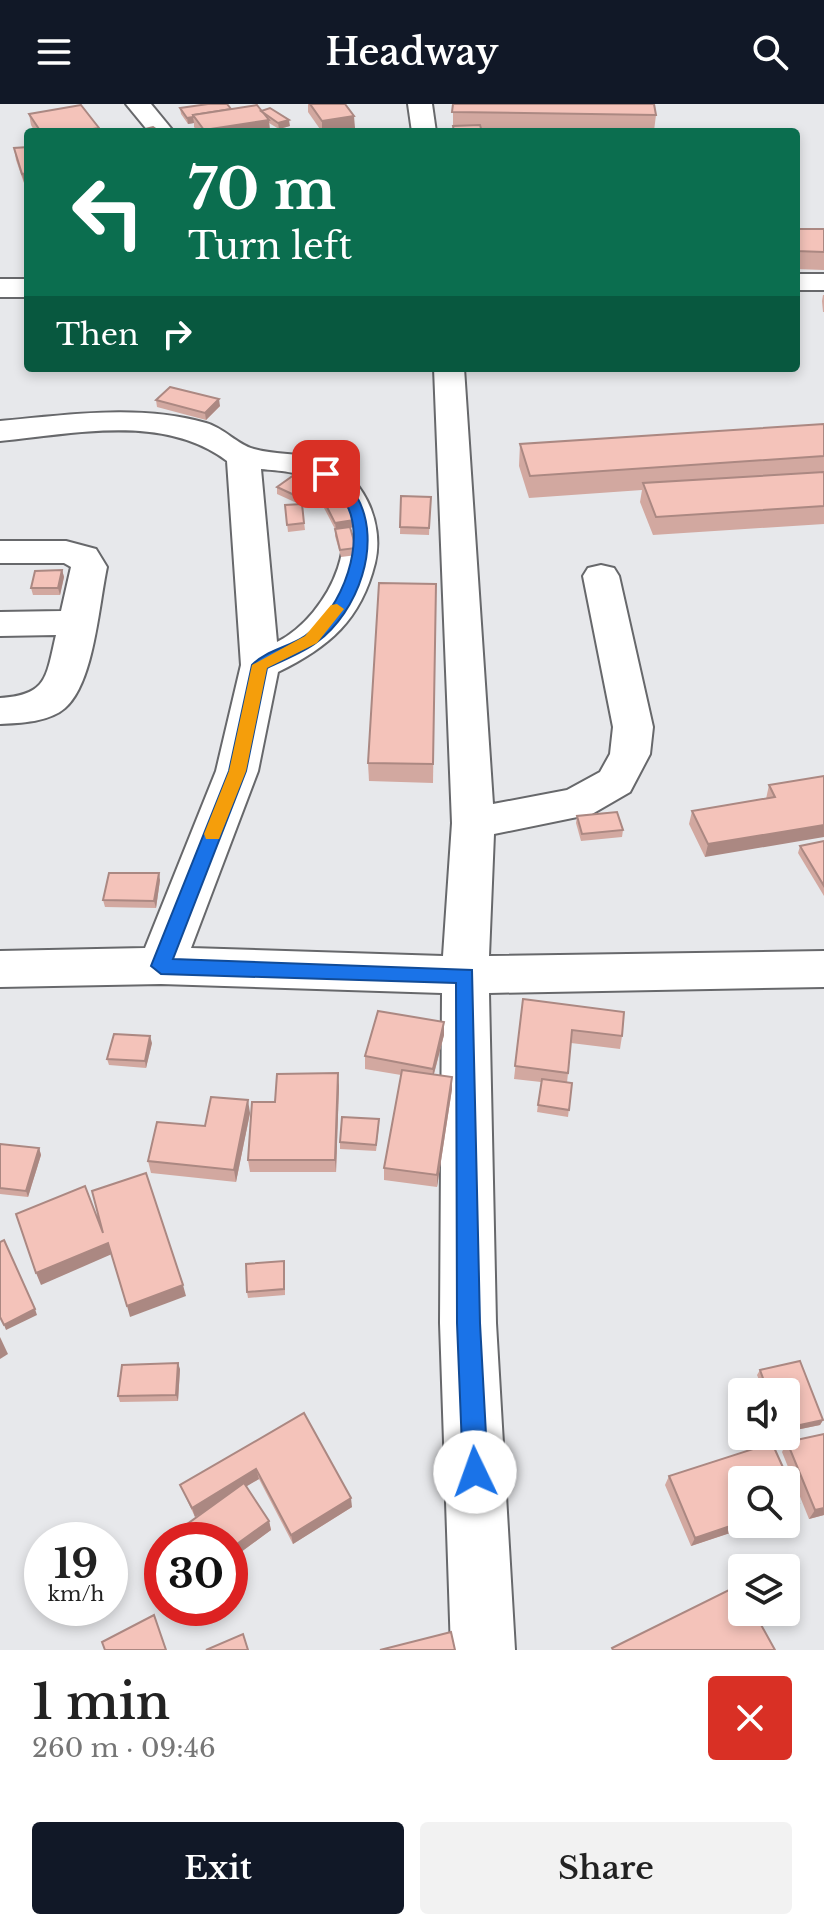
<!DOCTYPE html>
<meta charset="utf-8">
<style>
:root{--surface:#fff;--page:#f2f2f2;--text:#222;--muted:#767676;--accent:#111827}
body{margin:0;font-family:"Libre Baskerville",serif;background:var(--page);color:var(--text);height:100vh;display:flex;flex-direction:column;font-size:30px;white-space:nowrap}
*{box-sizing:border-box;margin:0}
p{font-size:26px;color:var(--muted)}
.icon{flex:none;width:44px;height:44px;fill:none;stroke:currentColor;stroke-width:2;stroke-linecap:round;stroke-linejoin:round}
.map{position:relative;height:1546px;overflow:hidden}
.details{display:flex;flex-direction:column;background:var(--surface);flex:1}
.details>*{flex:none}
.hud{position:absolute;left:24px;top:24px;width:776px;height:244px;border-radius:8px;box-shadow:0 4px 12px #0003;background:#0b6e4f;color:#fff;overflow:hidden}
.controls{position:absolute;left:728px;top:1274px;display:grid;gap:16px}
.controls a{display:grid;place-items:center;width:72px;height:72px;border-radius:8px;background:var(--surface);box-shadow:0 4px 12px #0003;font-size:40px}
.speed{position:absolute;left:24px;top:1418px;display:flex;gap:16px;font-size:40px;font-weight:700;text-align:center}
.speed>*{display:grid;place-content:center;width:104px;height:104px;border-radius:50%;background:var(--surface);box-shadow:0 4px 12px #0003;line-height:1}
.speed small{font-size:20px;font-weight:400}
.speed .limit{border:12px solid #d22;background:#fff;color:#111}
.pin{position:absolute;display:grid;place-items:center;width:68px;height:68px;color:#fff;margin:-34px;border-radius:16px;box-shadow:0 4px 12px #0006}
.me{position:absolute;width:88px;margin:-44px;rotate:357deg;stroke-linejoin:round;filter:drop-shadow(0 0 6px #0008)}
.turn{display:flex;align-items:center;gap:28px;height:168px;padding:0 32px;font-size:36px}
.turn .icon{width:104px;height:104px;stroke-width:2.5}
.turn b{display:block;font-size:56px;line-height:68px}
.then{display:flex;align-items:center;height:76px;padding:0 32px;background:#0003;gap:16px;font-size:30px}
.round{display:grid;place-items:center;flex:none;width:84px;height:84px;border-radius:8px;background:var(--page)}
.headline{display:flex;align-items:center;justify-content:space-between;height:136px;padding:0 32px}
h1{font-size:48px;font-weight:600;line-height:60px}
.cta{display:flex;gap:16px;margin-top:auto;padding:16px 32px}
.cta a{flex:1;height:92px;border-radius:8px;background:var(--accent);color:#fff;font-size:32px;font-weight:600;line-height:92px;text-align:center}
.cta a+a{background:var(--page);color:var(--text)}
header{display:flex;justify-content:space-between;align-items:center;height:104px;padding:0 32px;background:var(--accent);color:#fff;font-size:36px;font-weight:600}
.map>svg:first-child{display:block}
</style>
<header><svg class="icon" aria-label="menu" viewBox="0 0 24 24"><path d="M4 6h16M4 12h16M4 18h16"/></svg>Headway<svg class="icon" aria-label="search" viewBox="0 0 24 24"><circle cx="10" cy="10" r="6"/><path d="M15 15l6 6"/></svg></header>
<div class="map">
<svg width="824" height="1546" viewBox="0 0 824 1546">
<rect width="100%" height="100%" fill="#e7e8eb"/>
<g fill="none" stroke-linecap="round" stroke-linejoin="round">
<defs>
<g id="minor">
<path d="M126 0H151L174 28H149Z"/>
<path d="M408 0H432L436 28H412Z"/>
<rect x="796" y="170" width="28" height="16"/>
<rect x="0" y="175" width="28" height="18"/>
<path d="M434 264H464L493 700 567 686 600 668 610 650 613 623 583 472 588 464 601 461 614 464 619 472 653 623 650 650 630 688 592 710 494 730 489 852 824 847V883L489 889 496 1219 515 1546H451L440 1219 442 889 161 880 0 883V847L145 844 216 667 241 561 227 357C163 309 74 330 0 337V317C69 311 139 300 206 319 224 324 238 341 254 345 276 351 299 349 321 355 362 368 385 418 375 459 361 516 329 543 278 568L258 667 191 844 443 852 452 719ZM261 365C279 367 300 367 315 378 375 420 329 512 277 538Z"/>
<path d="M0 437H66L96 445 107 463C99 500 94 579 65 604 49 618 21 619 0 620V594C48 591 46 573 56 531L0 532V508L61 507 71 463 64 459H0Z"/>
</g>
</defs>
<use href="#minor" stroke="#67686b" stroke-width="4"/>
<use href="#minor" fill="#fff" fill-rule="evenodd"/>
</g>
<g fill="#d2a8a0">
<path d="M308 0H345L355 24 322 28 308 8Z"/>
<path d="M453 0 656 11 654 27 481 25 482 28H453Z"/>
<path d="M180 4 261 7 290 22 279 25 269 19 270 28H198L194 23V19L188 20 181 10Z"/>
<path d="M29 10 99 24V28H35L31 21Z"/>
<path d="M28 43V81L25 82 16 56 14 44Z"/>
<path d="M796 125H824V166L796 165Z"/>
<path d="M823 191H824V208H823L822 197Z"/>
<path d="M156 296 220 302 206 316 157 303Z"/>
<path d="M824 320V420L653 431 640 398 642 386 529 394 519 362 520 340Z"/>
<path d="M277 383 329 386 305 403 302 402 305 426 288 428 285 401 299 400 277 390Z"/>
<path d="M401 392 431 393 429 431 400 430Z"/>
<path d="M324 397 354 416V423L350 424 356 444 357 451 341 453 335 432V425L324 404Z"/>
<path d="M62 466 64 473 60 491H33L31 484Z"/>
<path d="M436 480 433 679 369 677 368 659Z"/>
<path d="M824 672 705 753 689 720 692 707 766 695 769 681Z"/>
<path d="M577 712 623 726 622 733 581 737 576 719Z"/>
<path d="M824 737V792L798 749 800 742Z"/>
<path d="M160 776 156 804 105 803 103 796Z"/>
<path d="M523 895 622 932 620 945 571 939 567 979H572L568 1013 537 1008 541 978 514 975Z"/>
<path d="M444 918V931L434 970 452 985 437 1083 384 1076V1064L401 971 365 965V952Z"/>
<path d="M152 939 146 964 109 961 107 955Z"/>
<path d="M339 982 336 1068H250L248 1056 275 998Z"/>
<path d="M250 1009 236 1078 151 1069 148 1057 205 1022Z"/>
<path d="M379 1022 376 1047 340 1045V1038Z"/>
<path d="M0 1040 39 1044 41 1051 28 1093 0 1090Z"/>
<path d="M285 1163V1191L248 1194 247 1188Z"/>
<path d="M800 1257 823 1316 820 1321 786 1328V1288H764L757 1271 760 1266Z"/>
<path d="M180 1265 178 1297 120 1298 118 1292Z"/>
<path d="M304 1309 352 1403 293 1440 259 1375 246 1382 269 1417 271 1426 230 1456V1436L210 1404 195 1413 180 1381Z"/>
<path d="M787 1338 824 1411 809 1415 782 1348Z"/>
<path d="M669 1372 794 1408 742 1420H757L691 1442 665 1381Z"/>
</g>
<g fill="#ab8882">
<path d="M354 12 355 24 322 28V17Z"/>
<path d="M193 13 194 19 188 20 187 14Z"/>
<path d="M269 16 270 28H204V26Z"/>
<path d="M289 16 290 22 279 25 278 19Z"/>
<path d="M99 24V28H75Z"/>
<path d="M28 69V81L25 82 22 70Z"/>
<path d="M219 295 220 302 206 316 205 309Z"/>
<path d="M329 380V386L305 403V396Z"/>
<path d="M354 416V423L336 426 335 419Z"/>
<path d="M62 466 64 473 60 491 58 484Z"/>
<path d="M824 721V733L705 753 708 740Z"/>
<path d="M159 769 160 776 156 804 154 797Z"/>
<path d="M444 918V931L432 977 433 965Z"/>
<path d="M150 932 152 939 146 964 145 957Z"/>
<path d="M338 969 339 982 336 1068 335 1056Z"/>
<path d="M452 973V985L437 1083V1071Z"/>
<path d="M248 996 250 1009 236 1078 234 1066Z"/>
<path d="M39 1044 41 1051 28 1093 26 1087Z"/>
<path d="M108 1139 112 1150 41 1181 36 1169Z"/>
<path d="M183 1181 186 1192 130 1213 127 1202Z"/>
<path d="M35 1205 37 1211 6 1226 4 1221Z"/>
<path d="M0 1233 8 1250 0 1255Z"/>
<path d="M178 1259 180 1265 178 1297 176 1291Z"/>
<path d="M823 1316 820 1321 786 1328V1324Z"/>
<path d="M256 1365 259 1375 195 1413 192 1404Z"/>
<path d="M351 1394 352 1403 293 1440 291 1431Z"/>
<path d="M799 1399 794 1408 786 1410V1403Z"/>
<path d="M824 1404V1411L809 1415 815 1406Z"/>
<path d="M269 1417 271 1426 230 1456V1445Z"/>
<path d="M742 1418V1420H757L691 1442 695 1434Z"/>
</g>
<g fill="#f4c3ba" stroke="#ab8882" stroke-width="2">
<path d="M208 0H227L231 5 193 11V13L187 14 180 4Z"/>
<path d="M310 0H345L354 12 322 17Z"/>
<path d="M453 0H654L656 11 452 8Z"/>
<path d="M81 1 99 24 75 28H41L29 10Z"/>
<path d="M257 1 269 16 204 26 193 11Z"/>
<path d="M270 4 289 16 278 19 261 7Z"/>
<path d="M480 21 482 28H454L453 22Z"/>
<path d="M153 23 160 28 137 27Z"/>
<path d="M28 43V69L22 70 14 44Z"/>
<path d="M796 125H824V148L796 147Z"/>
<path d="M170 283 219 295 205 309 156 296Z"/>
<path d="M824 320V352L530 372 520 340Z"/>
<path d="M301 366 329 380 305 396 277 383Z"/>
<path d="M824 368V402L656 413 643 379Z"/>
<path d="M401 392 431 393 429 424 400 423Z"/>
<path d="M343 393 354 416 335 419 324 397Z"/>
<path d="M302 400 304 419 287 421 285 401Z"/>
<path d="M350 423 356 444 340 446 335 425Z"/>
<path d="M62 466 58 484H31L35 467Z"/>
<path d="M379 479 436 480 433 660 368 659Z"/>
<path d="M824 672V721L708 740 692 707 775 693 769 681Z"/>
<path d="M617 708 623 726 582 730 577 712Z"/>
<path d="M824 737V782L800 742Z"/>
<path d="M109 769H159L154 797 103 796Z"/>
<path d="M523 895 624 908 622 932 572 926 568 969 515 962Z"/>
<path d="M378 907 444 918 433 965 365 952Z"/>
<path d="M114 930 150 932 145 957 107 955Z"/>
<path d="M402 966 452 973 437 1071 384 1064Z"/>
<path d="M338 969 335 1056H248L252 998H275L277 970Z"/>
<path d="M542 975 572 979 569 1006 538 1001Z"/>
<path d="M211 993 248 996 234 1066 148 1057 157 1018 205 1022Z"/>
<path d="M342 1013 379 1015 376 1041 340 1038Z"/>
<path d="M0 1040 39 1044 26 1087 0 1084Z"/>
<path d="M146 1069 183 1181 127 1202 108 1139 36 1169 16 1110 85 1082 103 1129 92 1087Z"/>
<path d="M4 1136 35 1205 4 1221 0 1213V1138Z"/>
<path d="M284 1157V1185L247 1188 246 1160Z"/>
<path d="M800 1257 823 1316 786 1324V1288H768L760 1266Z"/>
<path d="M178 1259 176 1291 118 1292 122 1261Z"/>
<path d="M304 1309 351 1394 291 1431 256 1365 192 1404 180 1381Z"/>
<path d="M824 1330V1404L815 1406 787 1338Z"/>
<path d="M772 1339 799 1399 786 1403V1376H742V1418L695 1434 669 1372Z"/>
<path d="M244 1379 269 1417 230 1445V1436H165Z"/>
<path d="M739 1481 742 1487V1508H754L775 1546H613L612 1544Z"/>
<path d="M154 1511 166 1546H105L102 1538Z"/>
<path d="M451 1528 455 1546H380Z"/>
<path d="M243 1530 248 1546H206Z"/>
</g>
<path fill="#1a73e8" stroke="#114b97" stroke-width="2" d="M321 367H331C339 375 352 383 357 393 383 439 358 508 317 538 303 549 283 556 267 564L246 667 173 855 472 866 480 1219 488 1368 484 1376 475 1380 466 1376 463 1368 457 1219 456 879 161 870 151 862 229 667 252 561C265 547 289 543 305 532 342 506 370 434 343 394 338 386 328 379 321 373Z"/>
<path fill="#f59e0b" d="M337 500 344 505 317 539 267 564 246 667 219 735H206L204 730 229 667 252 561 305 532 331 501Z"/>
</svg>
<div class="controls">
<a><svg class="icon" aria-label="sound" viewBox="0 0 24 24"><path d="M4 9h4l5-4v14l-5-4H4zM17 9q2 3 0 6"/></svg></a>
<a><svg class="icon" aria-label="search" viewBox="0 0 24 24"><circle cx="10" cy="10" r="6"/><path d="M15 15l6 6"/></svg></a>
<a><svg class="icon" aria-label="layers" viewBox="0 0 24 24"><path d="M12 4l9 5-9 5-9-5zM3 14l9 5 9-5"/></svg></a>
</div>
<div class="speed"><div>19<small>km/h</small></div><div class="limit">30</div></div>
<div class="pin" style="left:326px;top:370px;background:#d93025"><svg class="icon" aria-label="arrive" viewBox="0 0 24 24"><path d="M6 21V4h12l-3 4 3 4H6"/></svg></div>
<svg class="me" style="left:475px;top:1368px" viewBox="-20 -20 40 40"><circle r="19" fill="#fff"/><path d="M0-13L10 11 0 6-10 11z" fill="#1a73e8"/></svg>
<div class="hud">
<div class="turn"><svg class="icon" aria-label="left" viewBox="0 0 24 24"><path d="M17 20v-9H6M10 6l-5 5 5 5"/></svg><div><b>70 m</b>Turn left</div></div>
<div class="then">Then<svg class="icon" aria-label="right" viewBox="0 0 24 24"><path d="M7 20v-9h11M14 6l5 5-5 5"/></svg></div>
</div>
</div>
<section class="details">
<div class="headline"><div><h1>1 min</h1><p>260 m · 09:46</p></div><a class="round" style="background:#d93025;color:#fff"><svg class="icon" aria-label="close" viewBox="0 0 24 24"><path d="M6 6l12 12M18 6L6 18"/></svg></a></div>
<div class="cta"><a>Exit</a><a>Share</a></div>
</section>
